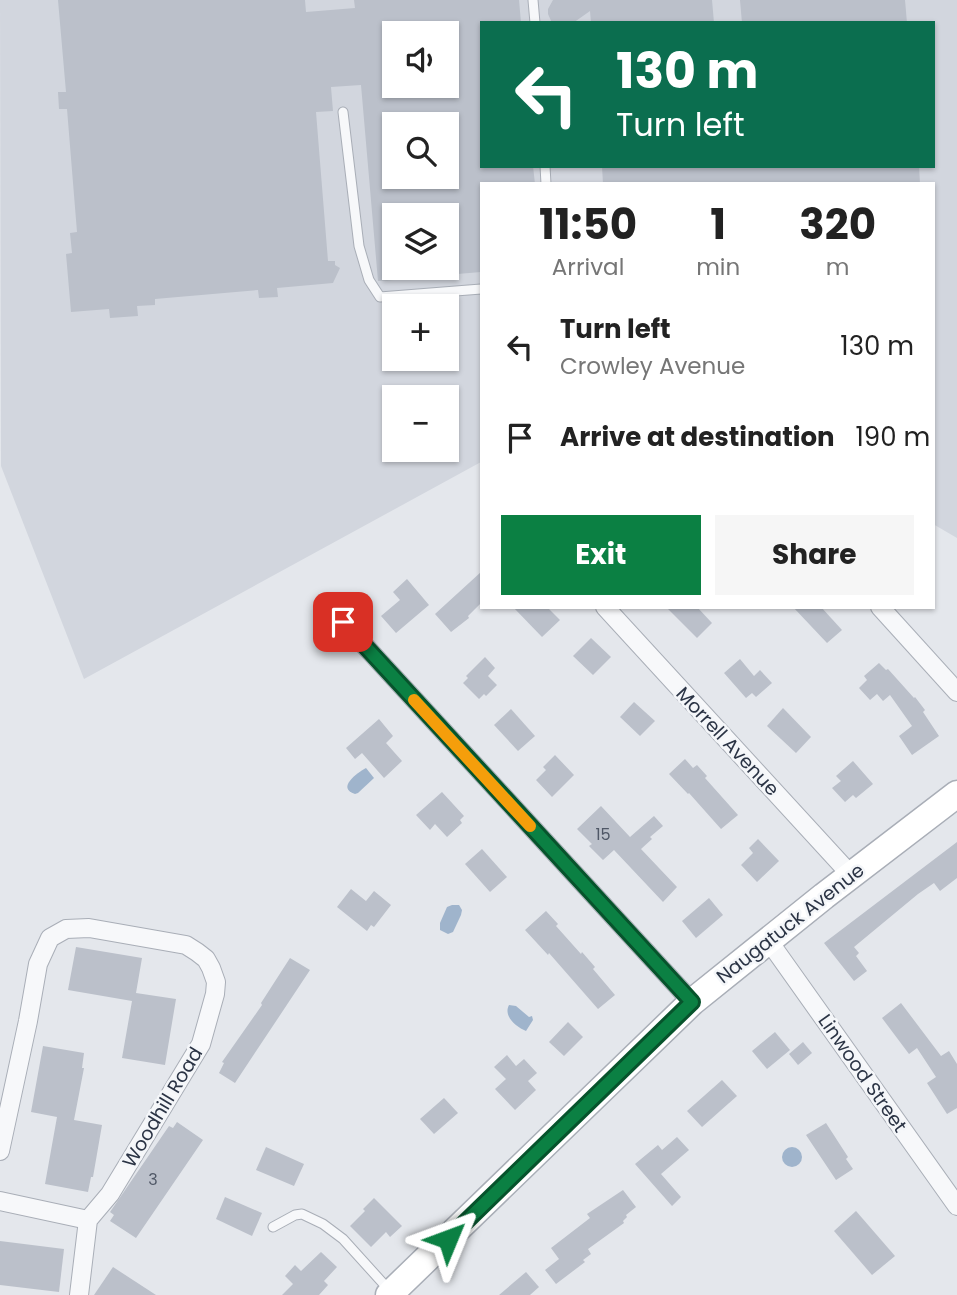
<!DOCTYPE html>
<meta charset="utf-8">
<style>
:root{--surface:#fff;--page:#f6f6f6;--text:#222;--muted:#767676;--accent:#0b8043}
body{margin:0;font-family:Poppins,sans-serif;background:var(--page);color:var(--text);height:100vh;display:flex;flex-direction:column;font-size:26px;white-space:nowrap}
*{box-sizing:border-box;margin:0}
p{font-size:23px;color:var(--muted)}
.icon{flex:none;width:38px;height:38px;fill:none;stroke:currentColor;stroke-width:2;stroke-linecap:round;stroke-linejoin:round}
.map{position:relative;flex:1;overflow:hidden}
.panel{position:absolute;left:480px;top:182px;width:455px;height:427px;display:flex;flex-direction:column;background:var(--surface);border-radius:0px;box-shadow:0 2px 5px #0004}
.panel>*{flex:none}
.banner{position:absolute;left:480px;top:21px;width:455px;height:147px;border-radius:0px;box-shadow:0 2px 5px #0004;background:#0b6e4f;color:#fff;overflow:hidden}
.tools{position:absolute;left:382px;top:21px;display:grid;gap:14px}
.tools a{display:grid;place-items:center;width:77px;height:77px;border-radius:0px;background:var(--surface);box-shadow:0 2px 5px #0004;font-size:35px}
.pin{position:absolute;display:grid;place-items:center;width:60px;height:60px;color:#fff;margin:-30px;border-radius:14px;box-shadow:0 4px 10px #0006}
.me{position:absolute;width:77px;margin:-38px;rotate:46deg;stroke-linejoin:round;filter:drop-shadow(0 0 5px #0008)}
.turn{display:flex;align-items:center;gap:24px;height:147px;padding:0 21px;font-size:32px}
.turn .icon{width:91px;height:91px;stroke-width:2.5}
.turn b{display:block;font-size:49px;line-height:60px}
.eta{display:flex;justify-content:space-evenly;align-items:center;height:119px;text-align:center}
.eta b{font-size:42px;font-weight:700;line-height:49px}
.primary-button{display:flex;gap:14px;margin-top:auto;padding:14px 21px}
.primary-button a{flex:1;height:80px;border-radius:0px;background:var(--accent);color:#fff;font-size:28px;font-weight:700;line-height:80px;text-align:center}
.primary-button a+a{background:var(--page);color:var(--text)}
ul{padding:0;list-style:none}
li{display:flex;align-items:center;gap:21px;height:91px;padding:0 21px}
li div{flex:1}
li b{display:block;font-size:26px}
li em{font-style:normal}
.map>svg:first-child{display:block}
</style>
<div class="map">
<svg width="957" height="1295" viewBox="0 0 957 1295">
<rect width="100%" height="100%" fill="#e4e7ec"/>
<path fill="#d2d6de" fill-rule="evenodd" d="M0 0H957V538L933 524V184H481V462L84 679 1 466ZM481 23H933V166H481ZM394 33H446V86H394ZM394 124H446V177H394ZM394 215H446V268H394ZM394 306H446V359H394ZM394 397H446V450H394Z"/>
<g fill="#9fb4cc">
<path d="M366 768 374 778 358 793 355 794C336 788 357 773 366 768Z"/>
<path d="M452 905H459L462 910 461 915 453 932 448 934 440 930V923L447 907Z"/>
<path d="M509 1005 516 1006 529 1017 532 1016 533 1020 526 1031C516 1027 503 1016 509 1005Z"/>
<circle cx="792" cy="1157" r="10"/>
</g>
<g fill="#bbc0ca" fill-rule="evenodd">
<path d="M58 0H305L306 12 355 8 354 0H519L521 23H481V166H533L535 184H481V272L446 275V215H394V280L378 281 361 85 331 87 333 111 316 112 328 261H335V265L340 268 333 283 277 288 278 297 259 298 258 290 155 299V305L137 306 138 316 110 318 109 309 71 312 66 254 72 253 70 233 77 232 67 109H59L58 92H66ZM394 33H446V86H394ZM394 124H446V177H394Z"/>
<path d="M553 0H712L714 23H591L590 11 573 23H552L548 14V9Z"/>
<path d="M740 0H905L907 23H742Z"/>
<path d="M602 166H919L920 184H603Z"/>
<path d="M481 572V603L468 616 469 618 451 632 435 614Z"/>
<path d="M407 579 429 605 396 633 381 616 400 600 393 592Z"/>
<path d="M513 607H547L560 620 542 637Z"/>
<path d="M666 607H697L712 623 697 638Z"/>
<path d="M793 607H821L842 630 827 643Z"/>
<path d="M591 638 611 657 593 675 573 656Z"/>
<path d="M485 657 495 668 488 676 497 685 486 696 484 694 479 699 463 683 468 678 466 676Z"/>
<path d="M740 659 754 676 760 670 772 683 756 697 752 693 746 698 724 673Z"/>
<path d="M879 663 886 670 888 669 914 698 915 697 925 710 923 712 939 736 912 755 899 736 912 726 890 695 883 701 877 694 870 700 859 688 867 680 864 676Z"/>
<path d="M634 702 655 721 640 736 620 717Z"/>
<path d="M783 708 811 737 796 753 767 726Z"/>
<path d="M511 709 535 736 518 751 494 725Z"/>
<path d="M379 719 393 736 386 743 402 761 384 778 362 753 355 759 346 748Z"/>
<path d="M555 755 574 775 552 797 536 780 546 770 543 767Z"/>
<path d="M685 759 693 768 697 765 707 776 705 778 738 815 721 829 689 793 688 794 669 774Z"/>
<path d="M853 761 873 784 856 798 853 795 845 802 832 788 841 781 836 776Z"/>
<path d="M442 792 464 816 460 820 462 823 447 837 435 824 430 830 416 815Z"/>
<path d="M601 806 630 837 654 816 663 826 650 837 652 839 641 849 677 887 663 902 614 850 603 860 589 846 592 844 577 829Z"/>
<path d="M758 839 779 861 757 882 741 865 753 853 749 848Z"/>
<path d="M957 842V878L940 891 934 883 918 894 854 947 859 953 856 956 867 971 854 981 824 943Z"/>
<path d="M482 849 507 877 490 892 465 864Z"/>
<path d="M351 889 366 901 374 891 391 905 374 927 371 925 367 931 337 907Z"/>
<path d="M709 898 723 915 696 938 682 921Z"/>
<path d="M546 911 558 924 556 926 581 954 582 952 595 967 593 969 615 995 598 1009 549 953 548 955 525 930Z"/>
<path d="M76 947 142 958 136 993 176 999 165 1065 122 1058 132 1001 68 990Z"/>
<path d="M290 958 310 970 235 1083 219 1073 224 1063 222 1062 262 1005 261 1003Z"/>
<path d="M901 1003 941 1056 949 1051 957 1064V1108L947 1114 927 1083 936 1077 917 1048 909 1054 882 1018Z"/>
<path d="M568 1022 583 1037 564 1056 549 1042Z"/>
<path d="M775 1032 790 1050 767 1069 752 1051Z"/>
<path d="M803 1042 812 1053 798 1065 789 1054Z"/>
<path d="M43 1046 84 1053 82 1068H84L74 1120 102 1125 93 1177H91L88 1192 45 1184 57 1117 31 1112Z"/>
<path d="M507 1055 516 1066 524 1059 537 1073 528 1081 536 1090 515 1110 495 1089 506 1079 494 1067Z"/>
<path d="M722 1080 737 1096 702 1127 687 1111Z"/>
<path d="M444 1098 458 1113 434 1134 420 1119Z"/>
<path d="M177 1122 203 1140 136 1238 110 1221 114 1215 110 1212 169 1126 173 1128Z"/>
<path d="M826 1123 848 1157 846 1159 853 1169 836 1180 806 1135Z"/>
<path d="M677 1137 689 1150 661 1174 681 1197 672 1206 635 1164 658 1145 662 1150Z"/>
<path d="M266 1147 304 1164 294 1186 256 1170Z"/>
<path d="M623 1190 636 1207 626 1215 627 1217 623 1221 624 1223 588 1249 591 1254 583 1260 585 1262 556 1284 545 1270 559 1259 551 1248 590 1218 587 1214Z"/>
<path d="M225 1197 262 1213 252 1236 216 1219Z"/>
<path d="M374 1198 402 1226 390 1237 386 1232 371 1247 350 1226 365 1211 363 1209Z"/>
<path d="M856 1211 895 1256 872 1275 834 1231Z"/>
<path d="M0 1241 64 1249 59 1292 0 1285Z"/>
<path d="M321 1252 337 1267 324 1281 328 1285 319 1295H282L293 1284 285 1276 295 1265 301 1271Z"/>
<path d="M113 1267 156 1295H94Z"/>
<path d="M526 1272 539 1287 530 1295H499Z"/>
</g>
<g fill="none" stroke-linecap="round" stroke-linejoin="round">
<defs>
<g id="lane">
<path d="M533 0 535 23"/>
<path d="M343 112 359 246 369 280 380 297 481 289"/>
<path d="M545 166 546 184"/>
<path d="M273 1227 295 1215 302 1214 323 1224 343 1239 390 1291"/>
</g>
<g id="street">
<path d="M605 607 851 875"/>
<path d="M880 607 957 692"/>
<path d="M343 622 692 1002"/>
<path d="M768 940 957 1206"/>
<path d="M0 1151 28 1021 38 964 50 938 66 929 89 928 186 945 197 952 206 959 211 968 216 982 215 994 201 1044 110 1194 88 1220 79 1295"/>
<path d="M0 1201 88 1220"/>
</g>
<path id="secondary" d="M389 1295 692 1002 824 896 957 794"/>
</defs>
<use href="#lane" stroke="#a9aeb7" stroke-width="11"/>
<use href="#street" stroke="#a9aeb7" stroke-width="20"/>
<use href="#secondary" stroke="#a9aeb7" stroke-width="29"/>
<use href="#lane" stroke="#f7f8fa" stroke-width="9"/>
<use href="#street" stroke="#f7f8fa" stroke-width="18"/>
<use href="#secondary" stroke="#fff" stroke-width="26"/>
</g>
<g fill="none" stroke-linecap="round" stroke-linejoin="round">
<defs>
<path id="route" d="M343 622 692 1002 448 1239"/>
</defs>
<use href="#route" stroke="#07532c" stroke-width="18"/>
<use href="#route" stroke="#0b8043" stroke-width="12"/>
<path stroke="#f59e0b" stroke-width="12" d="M414 700 530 826"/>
</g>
<g text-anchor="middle" stroke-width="5" stroke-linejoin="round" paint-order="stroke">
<g font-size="16" fill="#4f5766">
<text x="603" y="840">15</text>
<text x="153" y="1185">3</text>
</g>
<g font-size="19" fill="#2b3445" stroke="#f4f6f9">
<text transform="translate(728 741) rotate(47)" y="7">Morrell Avenue</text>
<text transform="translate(790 923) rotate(-38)" y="7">Naugatuck Avenue</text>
<text transform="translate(863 1073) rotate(55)" y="7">Linwood Street</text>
<text transform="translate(162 1107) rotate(-59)" y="7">Woodhill Road</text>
</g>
</g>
</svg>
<div class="tools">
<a><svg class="icon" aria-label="sound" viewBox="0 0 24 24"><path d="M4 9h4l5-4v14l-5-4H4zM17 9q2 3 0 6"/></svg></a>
<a><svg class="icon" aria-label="search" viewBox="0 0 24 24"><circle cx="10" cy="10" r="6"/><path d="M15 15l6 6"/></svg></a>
<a><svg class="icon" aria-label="layers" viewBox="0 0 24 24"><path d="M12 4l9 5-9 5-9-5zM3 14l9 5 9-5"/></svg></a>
<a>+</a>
<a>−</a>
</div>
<div class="pin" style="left:343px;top:622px;background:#d93025"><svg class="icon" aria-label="arrive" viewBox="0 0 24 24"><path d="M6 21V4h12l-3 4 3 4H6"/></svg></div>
<svg class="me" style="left:448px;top:1239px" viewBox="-20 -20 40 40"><path d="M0-17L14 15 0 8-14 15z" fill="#0b8043" stroke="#fff" stroke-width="4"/></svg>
<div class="banner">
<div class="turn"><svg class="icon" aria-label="left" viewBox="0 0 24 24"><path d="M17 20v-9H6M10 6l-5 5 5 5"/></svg><div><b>130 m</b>Turn left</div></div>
</div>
<section class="panel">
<div class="eta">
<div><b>11:50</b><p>Arrival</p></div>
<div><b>1</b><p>min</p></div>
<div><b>320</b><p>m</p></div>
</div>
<ul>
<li><svg class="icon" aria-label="left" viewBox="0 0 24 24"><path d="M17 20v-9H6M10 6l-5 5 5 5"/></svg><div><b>Turn left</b><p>Crowley Avenue</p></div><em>130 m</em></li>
<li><svg class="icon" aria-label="arrive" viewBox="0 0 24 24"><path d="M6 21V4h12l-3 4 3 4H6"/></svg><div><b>Arrive at destination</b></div><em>190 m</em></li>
</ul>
<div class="primary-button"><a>Exit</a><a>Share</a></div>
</section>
</div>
